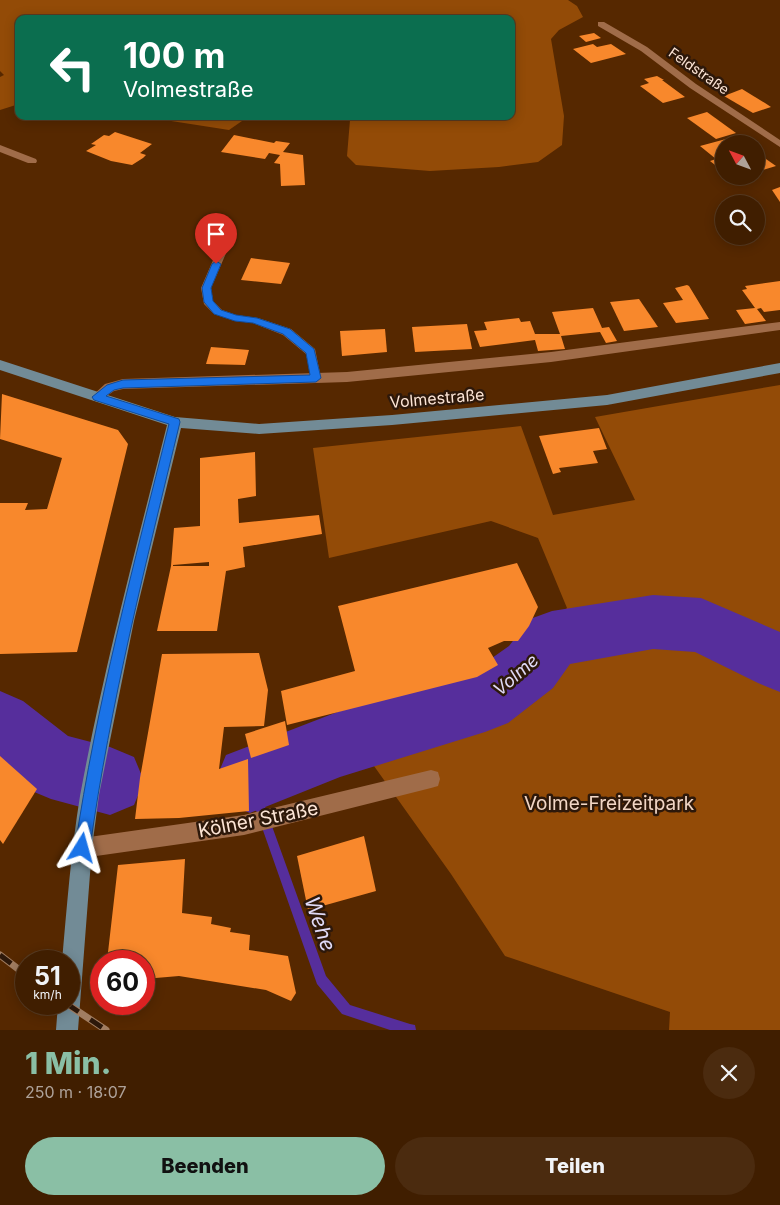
<!DOCTYPE html>
<html lang="de">
<meta charset="utf-8">
<style>
:root{--surface:#401e00;--page:#4b2b0f;--text:#f1f3f6;--muted:#aea299;--line:#593c22;--accent:#8abfa5}
body{margin:0;font-family:Inter,sans-serif;background:var(--page);color:var(--text);height:100vh;display:flex;flex-direction:column;font-size:19px;white-space:nowrap}
*{box-sizing:border-box;margin:0}
p{font-size:16px;color:var(--muted)}
.icon{flex:none;width:28px;height:28px;fill:none;stroke:currentColor;stroke-width:2;stroke-linecap:round;stroke-linejoin:round}
.map{position:relative;height:1030px;overflow:hidden}
.panel{display:flex;flex-direction:column;background:var(--surface);flex:1}
.panel>*{flex:none}
.top-card{position:absolute;left:15px;top:15px;width:500px;height:105px;border-radius:10px;box-shadow:0 2px 12px #0003,0 0 0 1px var(--line);background:#0b6e4f;color:#fff;overflow:hidden}
.needle{width:32px;rotate:311deg}
.tools{position:absolute;left:715px;top:135px;display:grid;gap:10px}
.tools a{display:grid;place-items:center;width:50px;height:50px;border-radius:50%;background:var(--surface);box-shadow:0 2px 12px #0003,0 0 0 1px var(--line);font-size:25px}
.speed{position:absolute;left:15px;top:950px;display:flex;gap:10px;font-size:25px;font-weight:700;text-align:center}
.speed>*{display:grid;place-content:center;width:65px;height:65px;border-radius:50%;background:var(--surface);box-shadow:0 2px 12px #0003,0 0 0 1px var(--line);line-height:1}
.speed small{font-size:12px;font-weight:400}
.speed .limit{border:8px solid #d22;background:#fff;color:#111}
.pin{position:absolute;display:grid;place-items:center;width:42px;height:42px;color:#fff;margin:-51px -21px;border-radius:50% 50% 50% 0;rotate:-45deg;box-shadow:0 0 5px #0007}
.pin .icon{rotate:45deg}
.me{position:absolute;width:55px;margin:-28px;rotate:8deg;stroke-linejoin:round;filter:drop-shadow(0 0 4px #0008)}
.turn{display:flex;align-items:center;gap:18px;height:105px;padding:0 25px;font-size:22px}
.turn .icon{width:65px;height:65px;stroke-width:2.5}
.turn b{display:block;font-size:35px;line-height:42px}
.round{display:grid;place-items:center;flex:none;width:52px;height:52px;border-radius:26px;background:var(--page)}
.overview{display:flex;align-items:center;justify-content:space-between;height:85px;padding:0 25px}
h1{font-size:30px;font-weight:800;line-height:38px;color:var(--accent)}
.primary-button{display:flex;gap:10px;margin-top:auto;padding:10px 25px}
.primary-button a{flex:1;height:58px;border-radius:30px;background:var(--accent);color:#111;font-size:20px;font-weight:800;line-height:58px;text-align:center}
.primary-button a+a{background:var(--page);color:var(--text)}
.map>svg:first-child{display:block}
</style>
<div class="map">
<svg width="780" height="1030" viewBox="0 0 780 1030">
<rect width="100%" height="100%" fill="#562800"/>
<g fill="#934b07">
<path d="M0 0H568L577 6 583 17 559 30 551 39 564 116 562 145 538 162 499 167 430 171 356 165 347 156 350 120 242 121 229 130 139 116H511V19H19V104L0 110V77L4 75 0 71Z"/>
<path d="M780 385V1030H669L670 1012 505 956 451 874 374 766 319 779 305 734 460 697 527 651 567 608 538 538 491 521 329 558 313 448 521 426 553 515 635 500 595 417Z"/>
</g>
<g fill="none" stroke-linecap="round" stroke-linejoin="round">
<path fill="#562e9c" fill-rule="evenodd" d="M250 774 254 775 255 779 326 976 350 1005 410 1024 415 1025 416 1030H390L342 1014 317 984 245 779 246 775Z"/>
<g fill="#562e9c" fill-rule="evenodd">
<path d="M653 595 701 598 780 632V692L758 683 695 652 653 649 570 664 553 688 508 723 485 732 340 777 250 813 226 803 216 779 226 755 340 711 468 675 509 646 530 619 552 611Z"/>
<path d="M0 691 23 701 68 736 110 747 134 757 144 781 134 805 110 815 51 799 27 789 0 765Z"/>
</g>
</g>
<g fill="#f8882c" fill-rule="evenodd">
<path d="M594 33 601 38 586 42 579 36Z"/>
<path d="M593 44 597 47 611 44 626 54 591 63 573 49Z"/>
<path d="M657 76 664 80H662L685 97 663 103 640 86 649 83 644 79Z"/>
<path d="M742 89 765 103 771 107 753 113 724 96Z"/>
<path d="M707 112 736 133 716 139 687 118Z"/>
<path d="M115 132 152 144 140 153 146 155 143 158 132 165 111 161 86 151 96 145 91 144 104 135 109 136Z"/>
<path d="M234 135 274 143 276 141 290 143 283 152 303 155 305 185 281 186 280 164 274 163 280 155 269 153 265 159 221 152Z"/>
<path d="M726 139 733 144H724V172L710 161 716 159 700 146Z"/>
<path d="M756 152 776 166 756 172Z"/>
<path d="M780 187V202L772 190Z"/>
<path d="M251 258 290 263 281 284 241 280Z"/>
<path d="M780 281V310L764 312 761 308 757 309 766 321 745 324 736 310 755 308 742 290 747 289 745 286Z"/>
<path d="M687 285 689 286 709 319 676 323 663 303 683 300 675 288Z"/>
<path d="M639 299 658 327 624 331 610 302Z"/>
<path d="M593 308 602 328 609 327 617 341 606 343 600 332 561 336 565 349 538 351 535 340 480 347 474 331 487 330 484 322 519 318 521 322 530 321 535 334H560L552 312Z"/>
<path d="M467 324 472 349 415 352 412 327Z"/>
<path d="M385 329 387 352 342 356 340 331Z"/>
<path d="M211 347 237 349 249 350 245 365 206 364Z"/>
<path d="M2 394 118 430 128 444 77 652 0 654V503H28L25 510 47 509 62 458 0 439Z"/>
<path d="M599 428 607 449 593 451 598 463 559 468 561 472 553 474 539 436Z"/>
<path d="M255 452 256 496 238 499 239 523 319 515 322 534 243 547 245 567 226 571 217 631H157L171 566 174 528 200 526V458ZM209 562V566H173V565Z"/>
<path d="M517 563 538 607 529 626 518 641H504L488 648 498 665 477 677 287 725 281 691 355 671 338 606Z"/>
<path d="M259 653 268 690 264 726 224 727 219 769 248 759 249 811 179 818 135 819 140 778 162 654Z"/>
<path d="M285 721 289 745 251 758 245 734Z"/>
<path d="M0 756 37 789 3 844 0 840Z"/>
<path d="M364 836 376 891 308 910 297 856Z"/>
<path d="M185 859 182 913 212 917 211 924 231 928 230 932 250 935 249 950 288 956 296 993 291 1001 266 990 179 976 144 979V961H107L118 865Z"/>
</g>
<g fill="none" stroke-linecap="round" stroke-linejoin="round">
<path fill="#a06c49" fill-rule="evenodd" d="M222 248 227 251 211 288 213 301 222 310 236 315 258 318 291 329 315 349 321 378 320 381H312L306 354 283 335 253 323 235 321 214 314 204 304 201 288 217 251Z"/>
<g fill="#a06c49" fill-rule="evenodd">
<path d="M598 22H604L647 47 696 84 780 140V147L690 88 641 51 598 26Z"/>
<path d="M0 145 36 159 37 161 36 163H28L0 152Z"/>
<path d="M780 322V330L551 362 347 382 123 389 114 391 98 402 93 400 91 397 105 384 123 379 347 372 551 352Z"/>
<path d="M431 770 438 772 440 779 438 786 431 788 244 835 82 858 75 855 72 848 75 841 82 838 244 815Z"/>
</g>
<path fill="#728b96" fill-rule="evenodd" d="M0 360 175 417 259 424 392 415 607 395 780 363V373L607 405 392 425 259 434 181 428 134 621 99 795 92 848 78 1030H56L58 1004H69V961H62C67 906 71 851 80 796 103 671 136 548 167 425L0 370Z"/>
<defs>
<g id="rail">
<path d="M0 955 26 975"/>
<path d="M67 1004 106 1030"/>
</g>
</defs>
<use href="#rail" stroke="#a17d61" stroke-width="7"/>
<use href="#rail" stroke="#2d180a" stroke-width="5" stroke-dasharray="14" stroke-linecap="butt"/>
</g>
<path fill="#1a73e8" stroke="#114b97" d="M216 261 221 264 211 288 213 301 221 310 236 315 257 318 290 329 314 349 321 378 316 382 123 388 114 390 106 396 179 419 180 422C146 563 110 704 90 848L88 853 82 855 77 853 75 848C96 705 134 564 169 424L94 400 92 397 107 385 123 380 310 375 306 353 283 334 253 323 235 321 214 314 204 302 202 288 212 264Z"/>
<g text-anchor="middle" stroke-width="5" stroke-linejoin="round" paint-order="stroke">
<g font-size="14" fill="#fce4d5" stroke="#2d180a">
<text transform="translate(699 71) rotate(35)" y="5">Feldstraße</text>
</g>
<g font-size="16" fill="#fce4d5" stroke="#2d180a">
<text transform="translate(437 398) rotate(-5)" y="6">Volmestraße</text>
</g>
<g font-size="18" font-style="italic" fill="#e0daf7" stroke="#2d180a">
<text transform="translate(516 675) rotate(-41)" y="6">Volme</text>
</g>
<g font-size="19" fill="#f2d6c5" stroke="#2d180a">
<text x="609" y="810">Volme-Freizeitpark</text>
</g>
<g font-size="19" fill="#fce4d5" stroke="#2d180a">
<text transform="translate(258 819) rotate(-11)" y="7">Kölner Straße</text>
</g>
<g font-size="21" font-style="italic" fill="#e0daf7" stroke="#2d180a">
<text transform="translate(320 924) rotate(71)" y="7">Wehe</text>
</g>
</g>
</svg>
<div class="tools">
<a><svg class="needle" viewBox="-14 -14 28 28"><path d="M0-13l5 13h-10z" fill="#e53935"/><path d="M0 13l5-13h-10z" fill="#aea299"/></svg></a>
<a><svg class="icon" aria-label="search" viewBox="0 0 24 24"><circle cx="10" cy="10" r="6"/><path d="M15 15l6 6"/></svg></a>
</div>
<div class="speed"><div>51<small>km/h</small></div><div class="limit">60</div></div>
<div class="pin" style="left:216px;top:264px;background:#d93025"><svg class="icon" aria-label="arrive" viewBox="0 0 24 24"><path d="M6 21V4h12l-3 4 3 4H6"/></svg></div>
<svg class="me" style="left:82px;top:848px" viewBox="-20 -20 40 40"><path d="M0-17L14 15 0 8-14 15z" fill="#1a73e8" stroke="#fff" stroke-width="4"/></svg>
<div class="top-card">
<div class="turn"><svg class="icon" aria-label="left" viewBox="0 0 24 24"><path d="M17 20v-9H6M10 6l-5 5 5 5"/></svg><div><b>100 m</b>Volmestraße</div></div>
</div>
</div>
<section class="panel">
<div class="overview"><div><h1>1 Min.</h1><p>250 m · 18:07</p></div><a class="round"><svg class="icon" aria-label="close" viewBox="0 0 24 24"><path d="M6 6l12 12M18 6L6 18"/></svg></a></div>
<div class="primary-button"><a>Beenden</a><a>Teilen</a></div>
</section>
